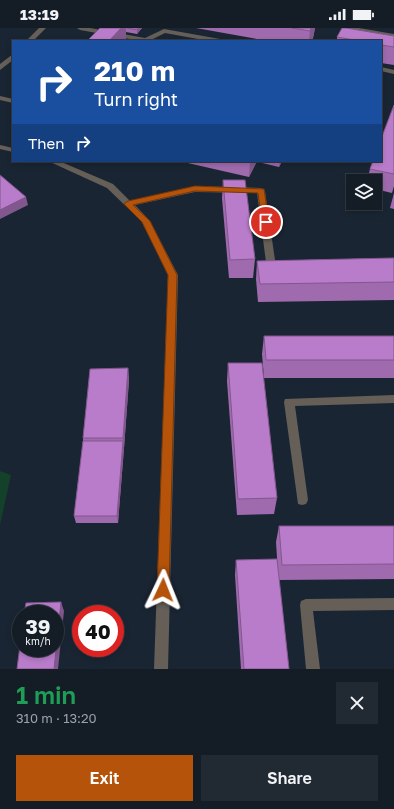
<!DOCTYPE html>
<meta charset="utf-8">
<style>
:root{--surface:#141c26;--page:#212932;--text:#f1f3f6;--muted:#9da1a7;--line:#333a43;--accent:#b45309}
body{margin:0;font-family:"Golos Text",sans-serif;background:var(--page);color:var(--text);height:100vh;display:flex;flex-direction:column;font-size:15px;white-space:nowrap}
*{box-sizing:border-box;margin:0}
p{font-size:13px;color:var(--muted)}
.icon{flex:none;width:22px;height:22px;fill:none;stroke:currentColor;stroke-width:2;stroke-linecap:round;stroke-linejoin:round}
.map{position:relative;height:641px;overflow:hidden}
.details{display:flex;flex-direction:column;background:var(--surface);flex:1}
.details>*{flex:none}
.banner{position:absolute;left:12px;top:12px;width:370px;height:122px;border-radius:0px;box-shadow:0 2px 6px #0003,0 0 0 1px var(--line);background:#1a4fa0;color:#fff;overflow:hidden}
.buttons{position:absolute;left:346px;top:146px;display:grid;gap:8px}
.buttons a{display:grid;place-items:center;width:36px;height:36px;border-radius:0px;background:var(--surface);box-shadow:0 2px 6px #0003,0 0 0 1px var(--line);font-size:20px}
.speed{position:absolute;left:12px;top:577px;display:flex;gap:8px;font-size:20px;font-weight:700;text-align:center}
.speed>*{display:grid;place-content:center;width:52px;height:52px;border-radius:50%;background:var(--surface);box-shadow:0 2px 6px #0003,0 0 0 1px var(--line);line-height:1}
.speed small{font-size:10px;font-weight:400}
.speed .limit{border:6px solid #d22;background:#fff;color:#111}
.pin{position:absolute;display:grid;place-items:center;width:34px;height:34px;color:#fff;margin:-17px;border:2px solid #fff;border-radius:50%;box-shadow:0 1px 4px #0007}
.me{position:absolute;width:44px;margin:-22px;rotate:2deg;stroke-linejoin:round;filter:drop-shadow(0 0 3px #0008)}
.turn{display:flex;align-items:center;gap:14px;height:84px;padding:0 16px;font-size:18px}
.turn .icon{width:52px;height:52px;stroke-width:2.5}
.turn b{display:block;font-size:28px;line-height:34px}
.then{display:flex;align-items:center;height:38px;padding:0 16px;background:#0003;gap:8px;font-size:15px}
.round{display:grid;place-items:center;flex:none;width:42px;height:42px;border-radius:0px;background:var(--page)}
.overview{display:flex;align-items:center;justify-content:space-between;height:68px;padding:0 16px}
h1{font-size:24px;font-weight:600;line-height:30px;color:#1e9e55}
.action{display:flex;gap:8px;margin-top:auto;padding:8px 16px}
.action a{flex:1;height:46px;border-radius:0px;background:var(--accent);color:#fff;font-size:16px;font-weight:600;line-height:46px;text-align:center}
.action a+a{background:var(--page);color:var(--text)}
.status{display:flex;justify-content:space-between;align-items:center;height:28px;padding:0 20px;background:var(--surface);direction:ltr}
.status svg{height:11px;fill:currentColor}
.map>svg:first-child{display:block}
</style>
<div class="status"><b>13:19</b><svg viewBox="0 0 49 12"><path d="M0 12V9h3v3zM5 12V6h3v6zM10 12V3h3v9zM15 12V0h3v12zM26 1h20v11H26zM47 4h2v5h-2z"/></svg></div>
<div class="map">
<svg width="394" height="641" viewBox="0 0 394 641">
<rect width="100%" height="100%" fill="#1a2533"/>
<path fill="#144129" d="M0 443 11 447 0 497Z"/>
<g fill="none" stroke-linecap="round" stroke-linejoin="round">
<g fill="#655f58" fill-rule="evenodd">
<path d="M39 0H46L33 13H26Z"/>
<path d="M77 0H90L145 10 164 1 220 11 223 13H209L165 5 149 13H141L80 2Z"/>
<path d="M345 0H359L394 6V10L348 2Z"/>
<path d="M13 26V32L0 42V36Z"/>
<path d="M381 39 394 42V46L381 43Z"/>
<path d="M0 68 13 71V75L0 72Z"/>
<path d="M0 117 13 120V124L0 121Z"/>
<path d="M48 133H59L113 156 130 173 195 158 261 160 265 163 276 239 281 242 276 245 269 244 267 242 257 165 195 164 135 177 150 193 178 247 168 641H154L168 247 142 194 107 160Z"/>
<path d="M394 367V375L295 378 308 472 306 476 302 477 298 476 284 374 285 371Z"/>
<path d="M394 570V582L313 583 320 641H306L300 577 301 573 306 571Z"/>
</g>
</g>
<g fill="#9f6bae">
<path d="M100 0H142L137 6 126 4V13Z"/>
<path d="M196 0H315L313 10 312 13H268Z"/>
<path d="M394 8V37L381 35V13H337V9Z"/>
<path d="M394 77V158L392 165 375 161V153H367L370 141Z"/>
<path d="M179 133H257L249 149Z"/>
<path d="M258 133H282L279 139 258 134Z"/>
<path d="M223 152 255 231 253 250H229L222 170Z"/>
<path d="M394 165V181L390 180Z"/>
<path d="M394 230V272L258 274 256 251 257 233Z"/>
<path d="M264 308H394V350H264L262 326Z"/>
<path d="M228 335 277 470 274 486 237 487 227 353Z"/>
<path d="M128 340 129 352 124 420 118 495H76L74 488 83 413V410Z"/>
<path d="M279 498H394V551L279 552 289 641H241L235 547 236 532 278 545 276 514Z"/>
</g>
<g fill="#82578d">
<path d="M121 0H126V13H109Z"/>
<path d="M138 0H142L137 6V2Z"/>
<path d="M311 0H315L313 10 312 13H309L310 3Z"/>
<path d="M250 133H257L249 149Z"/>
<path d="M280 133H282L279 139Z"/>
<path d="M26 169 28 177 0 191V182Z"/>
<path d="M128 340 129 352 124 420 123 410Z"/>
<path d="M123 413 124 420 118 495 117 488Z"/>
<path d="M61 574 64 583 58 641H54Z"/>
</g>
<g fill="#b97cca" stroke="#82578d">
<path d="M100 0H121L109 13H87Z"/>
<path d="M127 0H138L137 2Z"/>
<path d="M292 0H311L310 3Z"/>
<path d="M342 0H346L394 8V19L381 17V13H360L337 9Z"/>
<path d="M394 77V146L370 141 373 133H381V111Z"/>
<path d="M0 147 26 169 0 182Z"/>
<path d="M223 152H245L255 231 230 232Z"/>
<path d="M394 230V254L260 256 257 233Z"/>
<path d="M264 308H394V332H266Z"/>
<path d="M228 335H262L277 470 238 471Z"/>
<path d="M128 340 123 410H83L90 341Z"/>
<path d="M83 413H123L117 488H74Z"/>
<path d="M279 498H394V536L282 537Z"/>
<path d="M277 531 289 641H244L236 532Z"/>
<path d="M61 574 54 641H17L21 609V620H55V586H24L26 575Z"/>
</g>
<path fill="#b45309" stroke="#753606" d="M195 158 264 161 269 194 266 197 262 194 258 165 195 163 133 177 150 193 177 247 169 562 167 566 163 568 159 566 157 562 168 247 142 194 124 176 128 173Z"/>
</svg>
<div class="buttons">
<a><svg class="icon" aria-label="layers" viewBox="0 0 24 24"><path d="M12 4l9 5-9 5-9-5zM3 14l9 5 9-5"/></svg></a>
</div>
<div class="speed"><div>39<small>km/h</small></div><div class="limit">40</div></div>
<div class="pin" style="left:266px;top:194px;background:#d93025"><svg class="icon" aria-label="arrive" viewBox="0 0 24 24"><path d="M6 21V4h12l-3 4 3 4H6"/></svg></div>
<svg class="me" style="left:163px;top:562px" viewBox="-20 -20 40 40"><path d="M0-17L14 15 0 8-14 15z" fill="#b45309" stroke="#fff" stroke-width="4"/></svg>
<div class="banner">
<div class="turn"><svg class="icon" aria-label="right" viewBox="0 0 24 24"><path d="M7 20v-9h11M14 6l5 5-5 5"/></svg><div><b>210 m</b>Turn right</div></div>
<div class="then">Then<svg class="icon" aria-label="right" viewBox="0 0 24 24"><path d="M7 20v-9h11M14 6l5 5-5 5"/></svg></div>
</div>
</div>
<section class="details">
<div class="overview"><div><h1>1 min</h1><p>310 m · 13:20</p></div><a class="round"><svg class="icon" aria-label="close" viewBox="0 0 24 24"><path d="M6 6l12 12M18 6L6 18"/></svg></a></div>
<div class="action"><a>Exit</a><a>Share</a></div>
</section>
